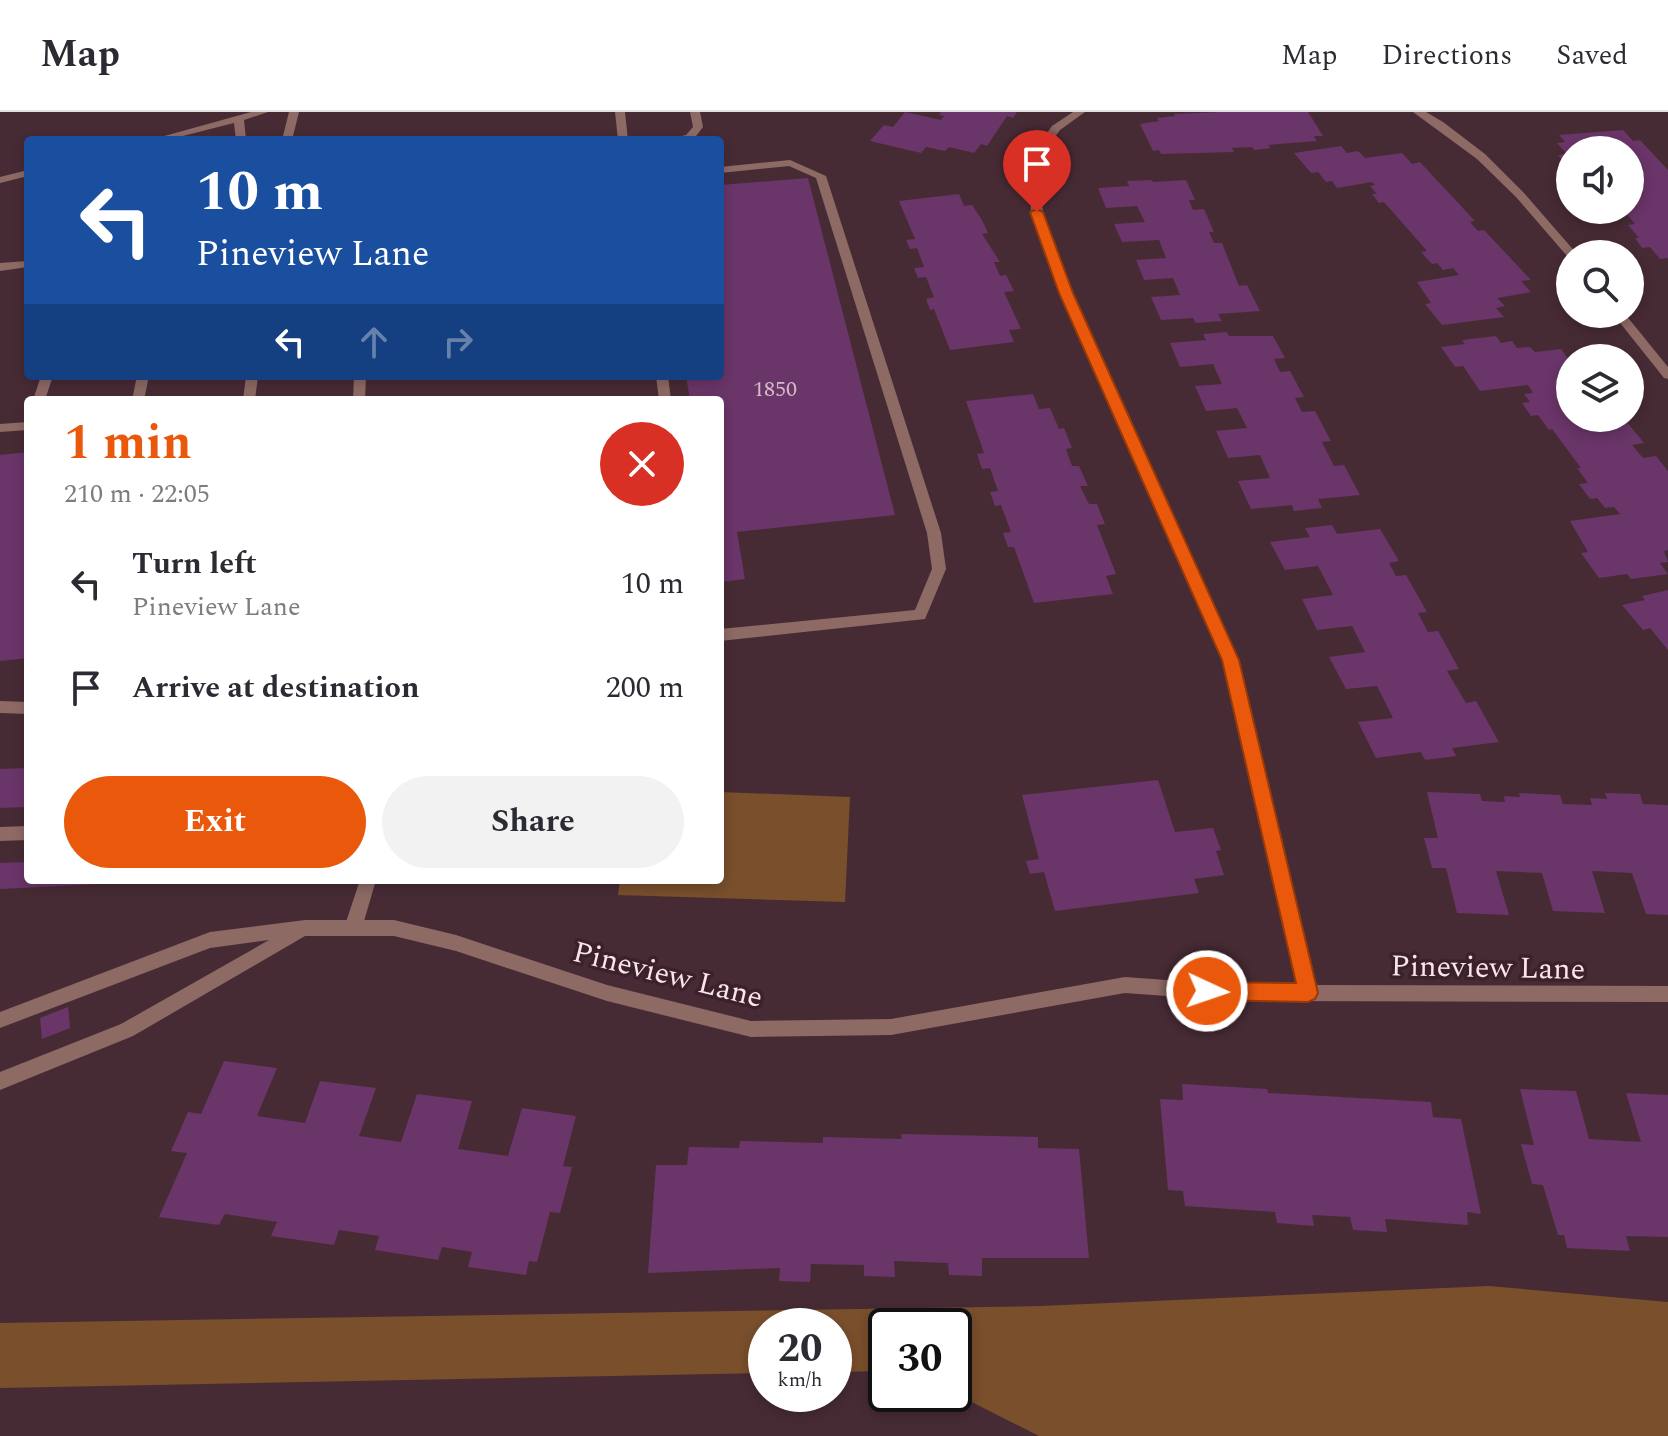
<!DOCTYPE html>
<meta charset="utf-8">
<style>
:root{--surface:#fff;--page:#f2f2f3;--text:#2b2b33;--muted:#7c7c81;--line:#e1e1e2;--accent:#ea580c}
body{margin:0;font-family:Spectral,serif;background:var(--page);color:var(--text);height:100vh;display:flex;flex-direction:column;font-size:30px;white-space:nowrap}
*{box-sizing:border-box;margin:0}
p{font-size:26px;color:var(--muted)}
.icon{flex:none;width:44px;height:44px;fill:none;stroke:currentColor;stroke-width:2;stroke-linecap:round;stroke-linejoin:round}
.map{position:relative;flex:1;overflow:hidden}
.drawer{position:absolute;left:24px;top:284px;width:700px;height:488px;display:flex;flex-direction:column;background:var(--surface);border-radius:8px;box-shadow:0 4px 12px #0003}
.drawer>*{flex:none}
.hud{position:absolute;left:24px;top:24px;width:700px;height:244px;border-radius:8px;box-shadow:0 4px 12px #0003;background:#1a4fa0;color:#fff;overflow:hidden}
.buttons{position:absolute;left:1556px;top:24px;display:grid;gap:16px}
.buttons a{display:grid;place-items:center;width:88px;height:88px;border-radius:50%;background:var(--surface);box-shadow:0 4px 12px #0003;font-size:40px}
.speed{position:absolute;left:748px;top:1196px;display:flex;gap:16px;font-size:40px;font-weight:700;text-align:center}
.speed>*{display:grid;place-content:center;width:104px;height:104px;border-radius:50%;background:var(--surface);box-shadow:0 4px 12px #0003;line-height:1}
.speed small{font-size:20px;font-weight:400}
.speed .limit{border:4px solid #111;border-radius:12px;background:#fff;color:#111}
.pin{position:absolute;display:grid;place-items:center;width:68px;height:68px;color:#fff;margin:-82px -34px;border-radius:50% 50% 50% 0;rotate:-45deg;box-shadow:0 0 8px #0007}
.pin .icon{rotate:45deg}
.me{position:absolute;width:88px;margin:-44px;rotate:93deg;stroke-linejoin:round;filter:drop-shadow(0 0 6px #0008)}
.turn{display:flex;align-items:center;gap:28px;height:168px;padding:0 40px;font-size:36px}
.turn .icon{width:104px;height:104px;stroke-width:2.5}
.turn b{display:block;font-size:56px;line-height:68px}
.lanes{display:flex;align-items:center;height:76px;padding:0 40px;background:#0003;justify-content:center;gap:40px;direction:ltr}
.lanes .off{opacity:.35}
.round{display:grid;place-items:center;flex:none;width:84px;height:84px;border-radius:42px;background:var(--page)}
.headline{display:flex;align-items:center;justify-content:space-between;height:136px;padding:0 40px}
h1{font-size:48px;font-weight:700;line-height:60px;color:var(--accent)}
.primary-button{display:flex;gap:16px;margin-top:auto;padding:16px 40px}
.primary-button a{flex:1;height:92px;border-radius:48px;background:var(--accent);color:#fff;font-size:32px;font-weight:700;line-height:92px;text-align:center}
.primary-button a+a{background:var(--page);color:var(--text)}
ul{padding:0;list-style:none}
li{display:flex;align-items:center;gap:24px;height:104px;padding:0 40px}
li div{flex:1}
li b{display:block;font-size:30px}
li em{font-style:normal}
header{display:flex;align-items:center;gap:48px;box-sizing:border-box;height:112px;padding:0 40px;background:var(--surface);border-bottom:2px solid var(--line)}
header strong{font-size:38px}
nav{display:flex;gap:44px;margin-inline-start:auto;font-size:28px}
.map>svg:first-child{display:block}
</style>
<header>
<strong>Map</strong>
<nav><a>Map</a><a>Directions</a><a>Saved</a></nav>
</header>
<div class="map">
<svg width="1668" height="1324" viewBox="0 0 1668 1324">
<rect width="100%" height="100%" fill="#472b34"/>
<g fill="#794f2c">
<path d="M720 680 850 685 845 790 618 783 620 768H720Z"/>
<path d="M1489 1174 1668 1190V1324H1039L954 1281V1214H886V1259L834 1260V1214H766V1261L0 1276V1211L1041 1194Z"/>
</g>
<g fill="#6a3569">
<path d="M905 0 941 8 944 4 939 3 941 0H1017L1013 6 1007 4 987 34 981 32 974 41 949 35 945 39 926 35 921 41 870 29 884 13 893 15Z"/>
<path d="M1221 0H1308L1323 24H1314L1317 29 1268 33 1271 36 1254 38 1252 35 1232 36 1234 40 1161 42 1159 38 1153 39 1140 12 1159 9 1157 6 1175 4 1174 2Z"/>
<path d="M1623 18 1633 29 1640 28 1668 58V146L1660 147 1650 135 1642 136 1635 126H1639L1628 113 1635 112 1623 98H1630V38H1570V54H1567L1558 43 1567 42 1557 31 1565 30 1559 23Z"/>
<path d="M1341 34 1347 41 1358 39 1365 46 1402 41 1412 52 1420 50 1475 109 1470 110 1478 119 1484 118 1531 168 1521 169 1531 180 1497 186 1505 194 1496 196 1504 205 1442 213 1425 192 1431 191 1417 170 1459 163 1453 156 1443 158 1437 151 1432 152 1421 140 1427 139 1384 90 1379 91 1372 82H1377L1370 74 1375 73 1372 70 1337 76 1332 69 1326 70 1318 60 1311 61 1294 41Z"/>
<path d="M808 66 895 403 737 420 745 467 720 470V288H690L686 264H720V73Z"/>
<path d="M1152 68 1153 70 1186 68 1195 88H1189L1193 98 1204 97 1214 120H1209L1214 131H1222L1239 174 1247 173 1260 199 1218 202 1222 209 1196 211 1193 206 1161 208 1151 185 1180 183 1173 166 1144 168 1136 148 1166 146 1159 128 1122 130 1114 112 1145 110 1137 94 1106 96 1098 76 1129 74 1127 69Z"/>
<path d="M959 82 964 94 972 93 982 108 988 121 982 122 1000 150H994L1000 164 1006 163 1014 179 1004 180 1021 217 1009 218 1014 230 950 238 934 197 930 198 926 187 934 185 926 165 918 166 914 156 924 155 917 136 910 137 906 128 915 127 899 89Z"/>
<path d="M1227 220 1229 224H1273L1285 246 1274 247 1280 260 1290 259 1304 285 1295 286 1302 300 1315 299 1331 329 1322 330 1334 354 1344 353 1360 383 1318 387 1322 396 1294 399 1292 393 1251 397 1238 369 1270 366 1260 343 1228 346 1216 319 1247 316 1237 296 1206 299 1195 274 1222 272 1213 252 1180 255 1170 231 1206 228 1203 222Z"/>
<path d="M1496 224 1501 231 1512 229 1517 236 1530 235 1535 240 1561 237 1570 249V306H1628L1631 310H1627L1644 331 1632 333 1643 346 1656 344 1668 359V438L1664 439 1668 450 1660 451 1668 462 1631 467 1627 462 1599 466 1581 441 1588 440 1570 409 1620 402 1614 395 1605 396 1597 386 1590 387 1579 372 1588 371 1577 356H1581L1552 317 1549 318 1538 303 1531 304 1522 291 1530 290 1524 282 1533 281 1528 273 1480 279 1463 254 1455 255 1441 235 1465 232 1462 228Z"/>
<path d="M1033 282 1039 297 1050 296 1059 317 1064 316 1072 336 1066 337 1072 354H1079L1088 374H1080L1089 392H1097L1105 412 1097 413 1116 462 1106 464 1113 482 1034 491 1014 435H1008L1003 421 1011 420 1001 393 995 394 990 380 998 379 990 356 982 357 977 342 984 341 966 289Z"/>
<path d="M28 340V546L0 549V343Z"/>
<path d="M1332 413 1337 422 1380 417 1399 449 1389 451 1396 464 1406 463 1427 500 1418 501 1428 520 1438 519 1459 557 1447 559 1466 591 1476 589 1499 630 1452 636 1456 644 1425 648 1421 640 1376 646 1358 610 1393 606 1377 574 1346 577 1329 545 1365 540 1352 514 1317 518 1302 487 1333 483 1318 454 1285 458 1270 430 1310 425 1305 416Z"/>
<path d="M1668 478V538L1650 516 1643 518 1622 493 1645 488 1642 484Z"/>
<path d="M28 656V695L0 696V657Z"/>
<path d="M1158 668 1175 720 1213 716 1221 738 1216 739 1224 763 1194 767 1199 781 1055 799 1044 760 1030 762 1026 749 1039 747 1022 683Z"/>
<path d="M1427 680 1480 682 1482 689 1505 690 1504 684 1520 685 1519 681 1560 683 1563 692 1592 693 1590 686 1607 687 1605 681 1640 682 1643 692 1668 693V803L1646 802 1632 761 1592 759 1605 801 1553 799 1542 761 1496 759 1509 803 1457 801 1446 756H1432L1424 726H1438Z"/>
<path d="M28 750V768H102L100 772 0 777V751Z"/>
<path d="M113 768H187V771L111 772Z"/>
<path d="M68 895 70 916 42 927 40 906Z"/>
<path d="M224 949 277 956 257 1004 305 1011 320 969 376 976 359 1024 401 1030 417 982 472 989 458 1037 508 1044 522 996 576 1004 563 1054 572 1055 560 1101 550 1100 537 1150 529 1149 526 1163 468 1155 472 1140 442 1135 438 1148 375 1138 379 1124 339 1118 334 1133 271 1124 277 1110 225 1102 219 1113 159 1105 187 1041 171 1039 188 1000 201 1002Z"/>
<path d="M1182 972 1267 977 1268 981 1431 990 1433 1005 1461 1007 1481 1102 1467 1100 1468 1113 1385 1107 1387 1120 1353 1118 1350 1105 1312 1103 1314 1114 1277 1111 1275 1100 1185 1094 1183 1079 1168 1078 1160 987 1183 988Z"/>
<path d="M1520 977 1576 979 1589 1027 1641 1030 1626 981 1668 983V1125L1626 1124 1630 1139 1567 1136 1564 1123H1558L1543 1073 1532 1072 1521 1032 1534 1033Z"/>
<path d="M901 1022 1038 1025V1036L1079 1037 1089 1146H982V1164L949 1163 948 1151 894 1149 895 1165 864 1164V1153L811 1152 810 1170 779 1169 780 1156 648 1161 656 1053H687L689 1035 739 1036 740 1029 823 1031V1025L902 1027Z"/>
</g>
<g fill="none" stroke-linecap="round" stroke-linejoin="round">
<g fill="#8e6a65" fill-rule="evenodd">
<path d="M251 0H268L244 8 246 28H236L234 11 167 28H150Z"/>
<path d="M289 0H299L292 28H282Z"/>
<path d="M615 0H625L628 28H618Z"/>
<path d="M690 0H700L703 15 693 28H665L686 23 693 15Z"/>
<path d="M790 48 826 64 941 421 946 457 925 507 720 529V517L915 498 932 457 927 421 816 66 789 54 720 61V55Z"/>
<path d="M28 58V64L0 71V65Z"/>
<path d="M28 149V155L0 159V151Z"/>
<path d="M41 264H53L45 288H33Z"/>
<path d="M137 264H149L144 288H132Z"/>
<path d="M246 264H258L255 288H243Z"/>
<path d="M354 264H366L365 288H353Z"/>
<path d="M656 264H668L671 288H659Z"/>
<path d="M28 310V318L0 320V312Z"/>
<path d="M0 589 28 590V602L0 601Z"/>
<path d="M28 714V728L0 729V715Z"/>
<path d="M360 768H376L362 816 359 821 353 824 347 821 344 816Z"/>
</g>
<g fill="#8e6a65" fill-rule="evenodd">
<path d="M1073 0H1085L1060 18 1038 48 1043 100 1072 181 1238 548 1315 873 1668 874V890L1235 889 1125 881 891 923 751 925 607 889 456 839 394 824H305L133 924 0 978V960L121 912 269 828 210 836 0 916V900L210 820 305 808H394L456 823 607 873 751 909 891 907 1125 865 1235 873H1297L1222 548 1060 181 1031 100 1028 48 1052 14Z"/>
<path d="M1413 0H1426L1443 10 1485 42 1524 81 1577 142 1567 144 1516 85 1477 47Z"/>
<path d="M1613 202H1625L1668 255V267L1664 266Z"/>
</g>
</g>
<path fill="#ea580c" stroke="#983908" stroke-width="2" d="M1037 97 1043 100 1073 181 1239 548 1318 881 1315 887 1308 890 1207 888 1200 885 1197 879 1200 872 1207 870 1296 871 1222 548 1059 181 1030 100Z"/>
<g text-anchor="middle" stroke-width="7" stroke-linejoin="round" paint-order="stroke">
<g font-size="22" fill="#d5baca">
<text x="775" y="284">1850</text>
</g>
<g font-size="30" fill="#f9e6eb" stroke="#3c212a">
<text transform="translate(1488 855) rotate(1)" y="10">Pineview Lane</text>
<text transform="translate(668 862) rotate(14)" y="10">Pineview Lane</text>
</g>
</g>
</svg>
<div class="buttons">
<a><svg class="icon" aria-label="sound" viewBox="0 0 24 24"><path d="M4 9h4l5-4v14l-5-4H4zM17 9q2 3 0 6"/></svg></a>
<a><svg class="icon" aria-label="search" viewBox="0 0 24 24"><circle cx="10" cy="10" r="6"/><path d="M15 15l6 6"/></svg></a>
<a><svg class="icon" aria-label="layers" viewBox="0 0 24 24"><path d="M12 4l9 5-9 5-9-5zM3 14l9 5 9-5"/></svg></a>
</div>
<div class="speed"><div>20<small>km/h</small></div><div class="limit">30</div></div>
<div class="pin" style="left:1037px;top:100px;background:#d93025"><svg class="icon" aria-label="arrive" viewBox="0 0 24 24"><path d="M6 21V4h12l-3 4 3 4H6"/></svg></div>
<svg class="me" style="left:1207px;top:879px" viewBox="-20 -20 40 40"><circle r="17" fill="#ea580c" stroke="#fff" stroke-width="3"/><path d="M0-11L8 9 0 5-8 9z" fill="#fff"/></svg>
<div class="hud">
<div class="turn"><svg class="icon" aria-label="left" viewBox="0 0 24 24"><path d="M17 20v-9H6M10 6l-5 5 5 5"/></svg><div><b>10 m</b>Pineview Lane</div></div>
<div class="lanes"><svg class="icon" aria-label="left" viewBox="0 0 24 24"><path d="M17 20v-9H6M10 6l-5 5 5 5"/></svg><svg class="icon off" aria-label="ahead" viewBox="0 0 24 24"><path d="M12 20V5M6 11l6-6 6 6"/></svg><svg class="icon off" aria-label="right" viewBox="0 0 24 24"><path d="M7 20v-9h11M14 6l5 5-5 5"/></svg></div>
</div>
<section class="drawer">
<div class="headline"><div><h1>1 min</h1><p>210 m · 22:05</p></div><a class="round" style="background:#d93025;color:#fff"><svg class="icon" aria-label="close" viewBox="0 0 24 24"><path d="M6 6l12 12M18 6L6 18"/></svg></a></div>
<ul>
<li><svg class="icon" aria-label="left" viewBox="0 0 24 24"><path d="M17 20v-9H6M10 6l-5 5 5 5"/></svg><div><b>Turn left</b><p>Pineview Lane</p></div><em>10 m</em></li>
<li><svg class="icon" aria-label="arrive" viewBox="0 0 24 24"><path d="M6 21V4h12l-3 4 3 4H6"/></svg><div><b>Arrive at destination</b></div><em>200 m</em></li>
</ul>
<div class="primary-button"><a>Exit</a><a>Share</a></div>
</section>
</div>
